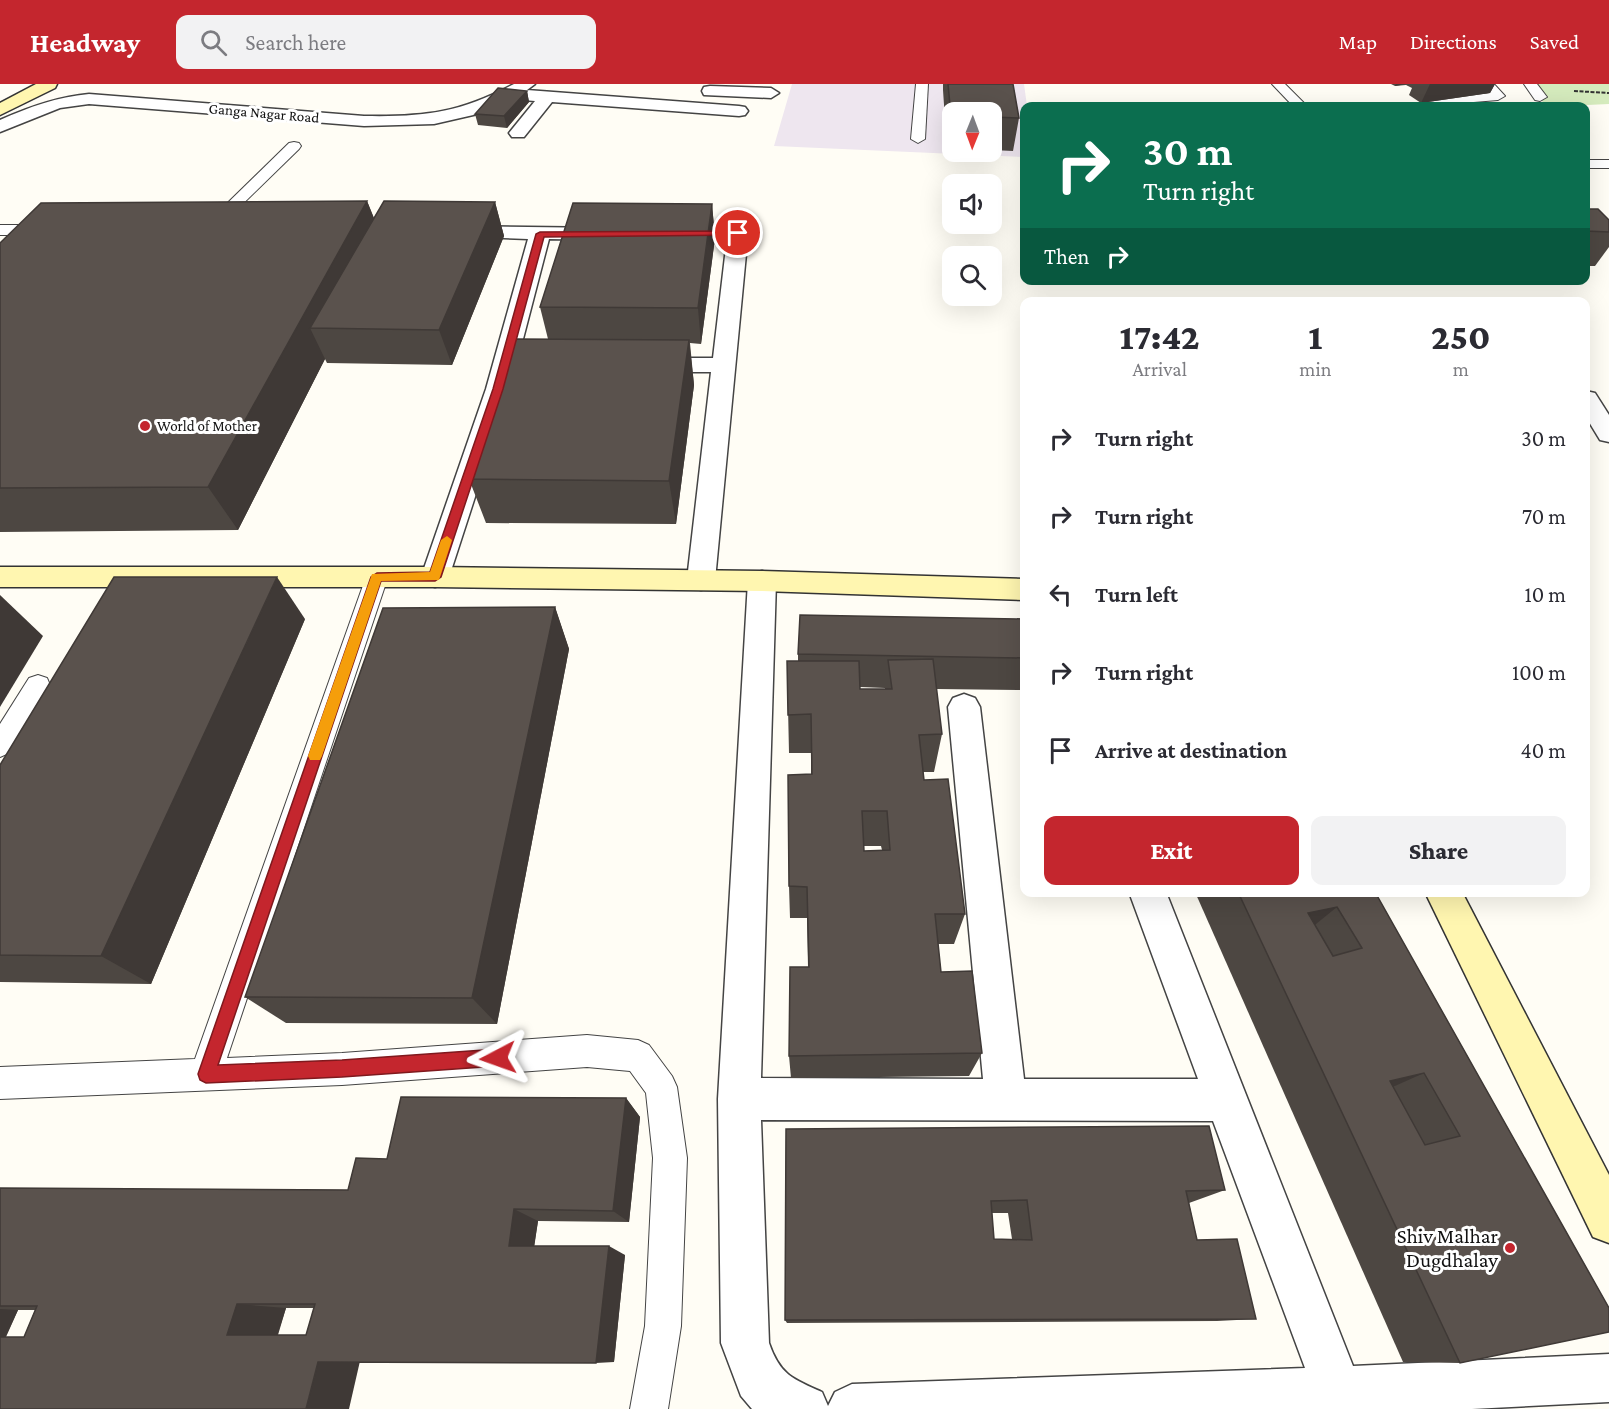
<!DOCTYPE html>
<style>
:root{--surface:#fff;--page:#f2f2f3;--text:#2b2b33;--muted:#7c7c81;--accent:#c4262e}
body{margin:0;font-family:"Crimson Pro",serif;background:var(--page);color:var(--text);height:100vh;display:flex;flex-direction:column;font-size:22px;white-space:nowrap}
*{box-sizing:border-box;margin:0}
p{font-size:20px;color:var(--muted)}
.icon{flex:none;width:33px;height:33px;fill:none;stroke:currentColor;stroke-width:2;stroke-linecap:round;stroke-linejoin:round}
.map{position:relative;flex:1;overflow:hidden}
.drawer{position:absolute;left:1020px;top:213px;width:570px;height:600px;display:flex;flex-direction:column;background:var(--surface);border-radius:12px;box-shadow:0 6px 24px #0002}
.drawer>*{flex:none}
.guide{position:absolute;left:1020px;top:18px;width:570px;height:183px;border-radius:12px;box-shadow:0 6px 24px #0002;background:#0b6e4f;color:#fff;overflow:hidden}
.needle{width:39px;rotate:181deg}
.buttons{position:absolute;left:942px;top:18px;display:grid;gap:12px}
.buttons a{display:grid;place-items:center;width:60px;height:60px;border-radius:12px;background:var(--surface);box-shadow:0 6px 24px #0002;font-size:30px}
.pin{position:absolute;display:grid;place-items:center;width:51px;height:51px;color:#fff;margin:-26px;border:3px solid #fff;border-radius:50%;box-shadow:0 2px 6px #0007}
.me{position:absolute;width:66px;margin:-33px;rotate:266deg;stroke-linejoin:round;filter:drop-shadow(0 0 4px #0008)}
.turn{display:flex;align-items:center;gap:21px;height:126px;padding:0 24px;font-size:27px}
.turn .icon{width:78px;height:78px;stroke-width:2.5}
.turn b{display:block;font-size:42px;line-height:51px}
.then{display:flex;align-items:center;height:57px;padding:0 24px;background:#0003;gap:12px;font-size:22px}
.eta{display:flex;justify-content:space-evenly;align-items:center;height:102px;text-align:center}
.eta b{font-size:36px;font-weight:800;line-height:42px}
.primary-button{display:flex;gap:12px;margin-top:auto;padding:12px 24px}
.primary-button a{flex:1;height:69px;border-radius:12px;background:var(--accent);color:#fff;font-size:24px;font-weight:800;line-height:69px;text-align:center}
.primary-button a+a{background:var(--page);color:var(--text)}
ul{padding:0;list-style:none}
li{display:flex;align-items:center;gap:18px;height:78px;padding:0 24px}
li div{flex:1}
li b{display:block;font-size:22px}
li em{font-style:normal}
header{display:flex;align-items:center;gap:36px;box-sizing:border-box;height:84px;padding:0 30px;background:var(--accent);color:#fff}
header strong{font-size:28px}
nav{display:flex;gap:33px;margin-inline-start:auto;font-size:21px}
.search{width:420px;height:54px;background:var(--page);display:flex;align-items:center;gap:15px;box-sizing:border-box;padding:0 21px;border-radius:12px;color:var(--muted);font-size:22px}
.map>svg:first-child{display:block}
</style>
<header>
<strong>Headway</strong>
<div class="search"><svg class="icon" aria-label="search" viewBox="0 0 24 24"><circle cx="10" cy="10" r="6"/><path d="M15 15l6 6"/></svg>Search here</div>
<nav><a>Map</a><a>Directions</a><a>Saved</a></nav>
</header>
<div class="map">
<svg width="1609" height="1325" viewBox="0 0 1609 1325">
<rect width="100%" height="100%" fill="#fffdf5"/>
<path fill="#eee6ef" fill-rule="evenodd" d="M792 0H1024L1027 22H1024V73L774 62ZM952 28H992V68H952Z"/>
<path fill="#d5ebbd" d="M1525 0H1609V20L1565 22 1544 19Z"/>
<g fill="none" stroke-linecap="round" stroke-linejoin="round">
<defs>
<g id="lane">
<path d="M916 0H928L925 55 918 59 911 55Z"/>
<path d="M1272 0H1285L1307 22H1293Z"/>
<path d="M1481 0H1494L1505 12 1498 16 1425 22 1423 20 1430 16 1488 9Z"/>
<path d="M1524 0H1537L1547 13 1540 17 1535 16Z"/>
<path d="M294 58 299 59 301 62 299 65 217 145H207L204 142 207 139 289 59Z"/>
<rect x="1586" y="76" width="23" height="8"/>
<path d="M0 141H48L56 146 48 151H0Z"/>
<path d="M377 485 385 487 388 493 227 974 342 969 587 951 638 956 649 961 672 992 677 1003 687 1074 681 1242 668 1325H630L645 1242 653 1074 646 1009 630 987 587 983 342 1001 0 1015V983L195 975 366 493 369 487Z"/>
<path d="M38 591 47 594 50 601 9 669 0 673V640L29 594Z"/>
</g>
<g id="street">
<path d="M514 0H535L527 6 739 22 745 23 748 27 745 31 739 32 552 18 524 53H512L509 49 535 17 511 15 482 29 434 40 364 42 89 20 60 24 0 48V36C29 23 57 13 89 10L364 32C426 33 459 29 514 0Z"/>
<path d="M710 2 771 4 779 9 771 14 704 11 702 7 704 3Z"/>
<path d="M458 142 607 144 614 146 617 150 614 154 607 156 549 155 510 305 449 493 445 500 435 503 425 500 421 493 486 305 528 155 451 152 448 148 451 144Z"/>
<path d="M671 143H738L745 145 748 149 715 496 711 503 701 506 691 503 687 496 711 288H648L640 286 636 281 640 276 648 274H713L727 155 664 153 661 149 664 145Z"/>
<path d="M1586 307 1595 309 1609 331V358L1600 356 1586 333Z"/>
<path d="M762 487 772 490 776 497 761 994 983 995 948 623 953 614 964 610 975 614 980 623 1024 995H1198L1129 808H1166L1353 1282 1609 1270V1318L1472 1325H752L741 1312 721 1259 718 1015 748 497 752 490ZM761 1036 1213 1037 1305 1284 852 1300 835 1308 828 1322 822 1308C793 1295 780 1291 769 1259Z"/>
</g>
<g id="secondary">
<path d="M36 0H57L55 4 0 31V19Z"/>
<path d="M0 483H435L762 487 1024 495V516L762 507 435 503H0Z"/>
<path d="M1425 808H1462L1609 1091V1159L1593 1153Z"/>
</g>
</defs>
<use href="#lane" stroke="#444" stroke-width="2"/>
<use href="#street" stroke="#444" stroke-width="3"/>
<use href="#secondary" stroke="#333" stroke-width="3"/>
<path stroke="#333" stroke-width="2" stroke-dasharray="4 1.5" stroke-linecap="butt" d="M1574 7 1609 9"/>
<use href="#lane" fill="#fff" fill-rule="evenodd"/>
<use href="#street" fill="#fff" fill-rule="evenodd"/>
<use href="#secondary" fill="#fff6b0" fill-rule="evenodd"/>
</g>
<g fill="#4d4742" fill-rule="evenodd">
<path d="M943 0H1013L1019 34 1013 67 992 66V28H952V65H947L943 6Z"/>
<path d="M1391 0H1495L1490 9 1421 19 1409 11 1412 4 1406 1 1395 2Z"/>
<path d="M527 7 529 18 507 44 478 41 475 30Z"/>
<path d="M367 117 374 134 495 118 504 152 452 281 327 279 325 275 238 446 0 448V159Z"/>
<path d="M712 120 715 154 701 260 690 259 694 301 676 440 486 439 469 395 548 255 540 223Z"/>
<path d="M1586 125 1609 136V163L1595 182H1586Z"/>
<path d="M555 523 569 565 497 940 286 939 245 913Z"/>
<path d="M305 535 151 900 0 898V681Z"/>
<path d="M1024 535V606L936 605 942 650 934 688H923L924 696 965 830 954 860H938L941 888 982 969 969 992 791 994 789 972 808 883 807 834H790L789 802 811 690V669H789L787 577H798V570ZM860 603 885 604V605H860ZM863 762H881L882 766 864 767Z"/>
<path d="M1195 808H1375L1609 1224 1460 1279 1403 1278Z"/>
<path d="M626 1014 640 1033 629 1138 538 1137 534 1162 625 1171 614 1278H360L0 1325V1104L348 1106 387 1075ZM286 1224H314L306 1251H278ZM18 1226H35L24 1253H6Z"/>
<path d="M786 1045 1225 1106 1189 1119 1197 1156 1256 1235 1217 1237 787 1239 785 1236ZM992 1129H1008L1012 1155H994Z"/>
</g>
<g fill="#3f3936">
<path d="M1396 0H1406L1395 2Z"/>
<path d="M1430 0H1495L1490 9 1421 19Z"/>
<path d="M527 7 529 18 507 44 504 32Z"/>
<path d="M367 117 384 160 310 244 325 275 238 446 208 403Z"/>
<path d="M495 118 504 152 452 281 439 246Z"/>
<path d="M712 120 715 154 701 260 698 224Z"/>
<path d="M689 256 694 301 676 440 669 397Z"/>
<path d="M277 493 305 535 151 900 101 872Z"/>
<path d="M0 511 43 552 0 623Z"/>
<path d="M555 523 569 565 497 940 472 914Z"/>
<path d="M1337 823 1300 853 1308 829Z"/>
<path d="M1424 989 1377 1010 1390 997Z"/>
<path d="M626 1014 640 1033 629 1138 613 1127Z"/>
<path d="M514 1125 538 1137 533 1171 509 1162Z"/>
<path d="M609 1162 625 1171 614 1278 596 1279Z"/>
<path d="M237 1220 286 1224 277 1252 227 1251Z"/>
<path d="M0 1225 18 1226 5 1254H0Z"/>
<path d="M360 1277 349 1325H306L318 1278Z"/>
</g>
<g fill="#5a524d" stroke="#3f3936" stroke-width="1.5" fill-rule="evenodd">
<path d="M948 0H1013L1019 34 992 33V28H952V33L951 32Z"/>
<path d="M498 4 527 7 504 32 475 30Z"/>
<path d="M367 117 208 403 0 404V159L41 119Z"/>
<path d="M384 117 495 118 439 246 310 244Z"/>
<path d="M573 119 712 120 698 224 540 223Z"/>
<path d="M1586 125H1598L1609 136V148L1586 147Z"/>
<path d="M516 255 689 256 669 397 469 395Z"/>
<path d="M114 493H277L101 872 0 871V681Z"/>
<path d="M555 523 472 914 245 913 383 524Z"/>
<path d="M800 531 1024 535V574L798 570Z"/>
<path d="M933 575 942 650 919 651 924 696 948 695 965 830H935L941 888 972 887 982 969 789 972 790 883H809L807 803 789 802 788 691 812 690 811 630 788 631 787 577H859L860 605H892L888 576ZM862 727H887L890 766 864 767Z"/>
<path d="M1238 808H1375L1609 1224V1248L1460 1279ZM1337 823 1362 864 1333 872 1308 829ZM1424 989 1460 1052 1425 1061 1390 997Z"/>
<path d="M401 1013 626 1014 613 1127 514 1125 509 1162H609L596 1279 318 1278 306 1325H0V1253H24L37 1222H0V1104L348 1106 356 1074 387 1075ZM237 1220H315L306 1251H227Z"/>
<path d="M1209 1042 1225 1106 1186 1107 1197 1156 1237 1155 1256 1235 785 1236 786 1045ZM1027 1116 1032 1156 994 1155 991 1117Z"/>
</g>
<path fill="#c4262e" stroke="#7f191e" stroke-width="1.5" d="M738 147 742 149 741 151 544 153 503 305 441 493 435 497H381L218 981 342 976 498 965 504 968 506 974 504 980 498 982 342 993 206 999 200 996 198 990 371 493 377 489 430 488 493 305 536 150 540 148Z"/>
<path fill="#f59e0b" d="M447 452 452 456 439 496 381 497 322 672 320 676H310L308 672 372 490 430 488 441 456Z"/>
<g fill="#c4262e" stroke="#fff" stroke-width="2">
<circle cx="145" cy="342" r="6"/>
<circle cx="1510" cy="1164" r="6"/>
</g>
<g text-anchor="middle" stroke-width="6" stroke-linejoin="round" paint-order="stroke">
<g font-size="15" fill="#111" stroke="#fff">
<text transform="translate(264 29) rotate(5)" y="5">Ganga Nagar Road</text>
</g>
<g font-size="15" fill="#111" stroke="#fff" text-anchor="start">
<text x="157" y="347">World of Mother</text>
</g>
<g font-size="21" fill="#111" stroke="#fff" text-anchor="end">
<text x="1498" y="1159">Shiv Malhar<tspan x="1498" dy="24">Dugdhalay</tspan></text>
</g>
</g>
</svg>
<div class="buttons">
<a><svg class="needle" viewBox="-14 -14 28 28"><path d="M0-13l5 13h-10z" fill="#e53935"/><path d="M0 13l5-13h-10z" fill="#7c7c81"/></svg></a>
<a><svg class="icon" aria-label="sound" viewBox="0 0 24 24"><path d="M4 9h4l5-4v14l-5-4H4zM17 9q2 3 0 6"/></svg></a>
<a><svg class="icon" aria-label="search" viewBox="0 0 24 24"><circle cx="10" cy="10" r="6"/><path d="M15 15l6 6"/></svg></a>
</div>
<div class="pin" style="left:738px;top:149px;background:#d93025"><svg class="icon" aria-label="arrive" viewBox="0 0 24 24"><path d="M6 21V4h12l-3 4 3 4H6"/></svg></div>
<svg class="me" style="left:498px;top:974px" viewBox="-20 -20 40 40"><path d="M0-17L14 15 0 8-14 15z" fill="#c4262e" stroke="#fff" stroke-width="4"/></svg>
<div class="guide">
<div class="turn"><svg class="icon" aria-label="right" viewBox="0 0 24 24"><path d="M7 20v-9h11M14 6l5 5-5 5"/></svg><div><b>30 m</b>Turn right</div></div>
<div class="then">Then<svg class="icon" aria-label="right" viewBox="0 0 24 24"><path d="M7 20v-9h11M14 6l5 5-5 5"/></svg></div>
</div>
<section class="drawer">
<div class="eta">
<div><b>17:42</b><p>Arrival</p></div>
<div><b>1</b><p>min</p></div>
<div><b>250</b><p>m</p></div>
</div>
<ul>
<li><svg class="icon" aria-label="right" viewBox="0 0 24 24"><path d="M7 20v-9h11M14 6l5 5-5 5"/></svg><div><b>Turn right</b></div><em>30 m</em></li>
<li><svg class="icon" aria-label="right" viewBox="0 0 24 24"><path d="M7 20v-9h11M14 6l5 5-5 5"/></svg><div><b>Turn right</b></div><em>70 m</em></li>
<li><svg class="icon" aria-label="left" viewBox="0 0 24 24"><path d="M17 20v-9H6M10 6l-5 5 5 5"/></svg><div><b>Turn left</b></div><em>10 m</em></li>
<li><svg class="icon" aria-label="right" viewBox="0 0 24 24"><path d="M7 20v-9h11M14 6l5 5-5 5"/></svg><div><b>Turn right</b></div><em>100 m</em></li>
<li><svg class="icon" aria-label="arrive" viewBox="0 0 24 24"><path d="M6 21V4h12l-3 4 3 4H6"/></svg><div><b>Arrive at destination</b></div><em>40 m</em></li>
</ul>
<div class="primary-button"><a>Exit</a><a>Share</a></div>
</section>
</div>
